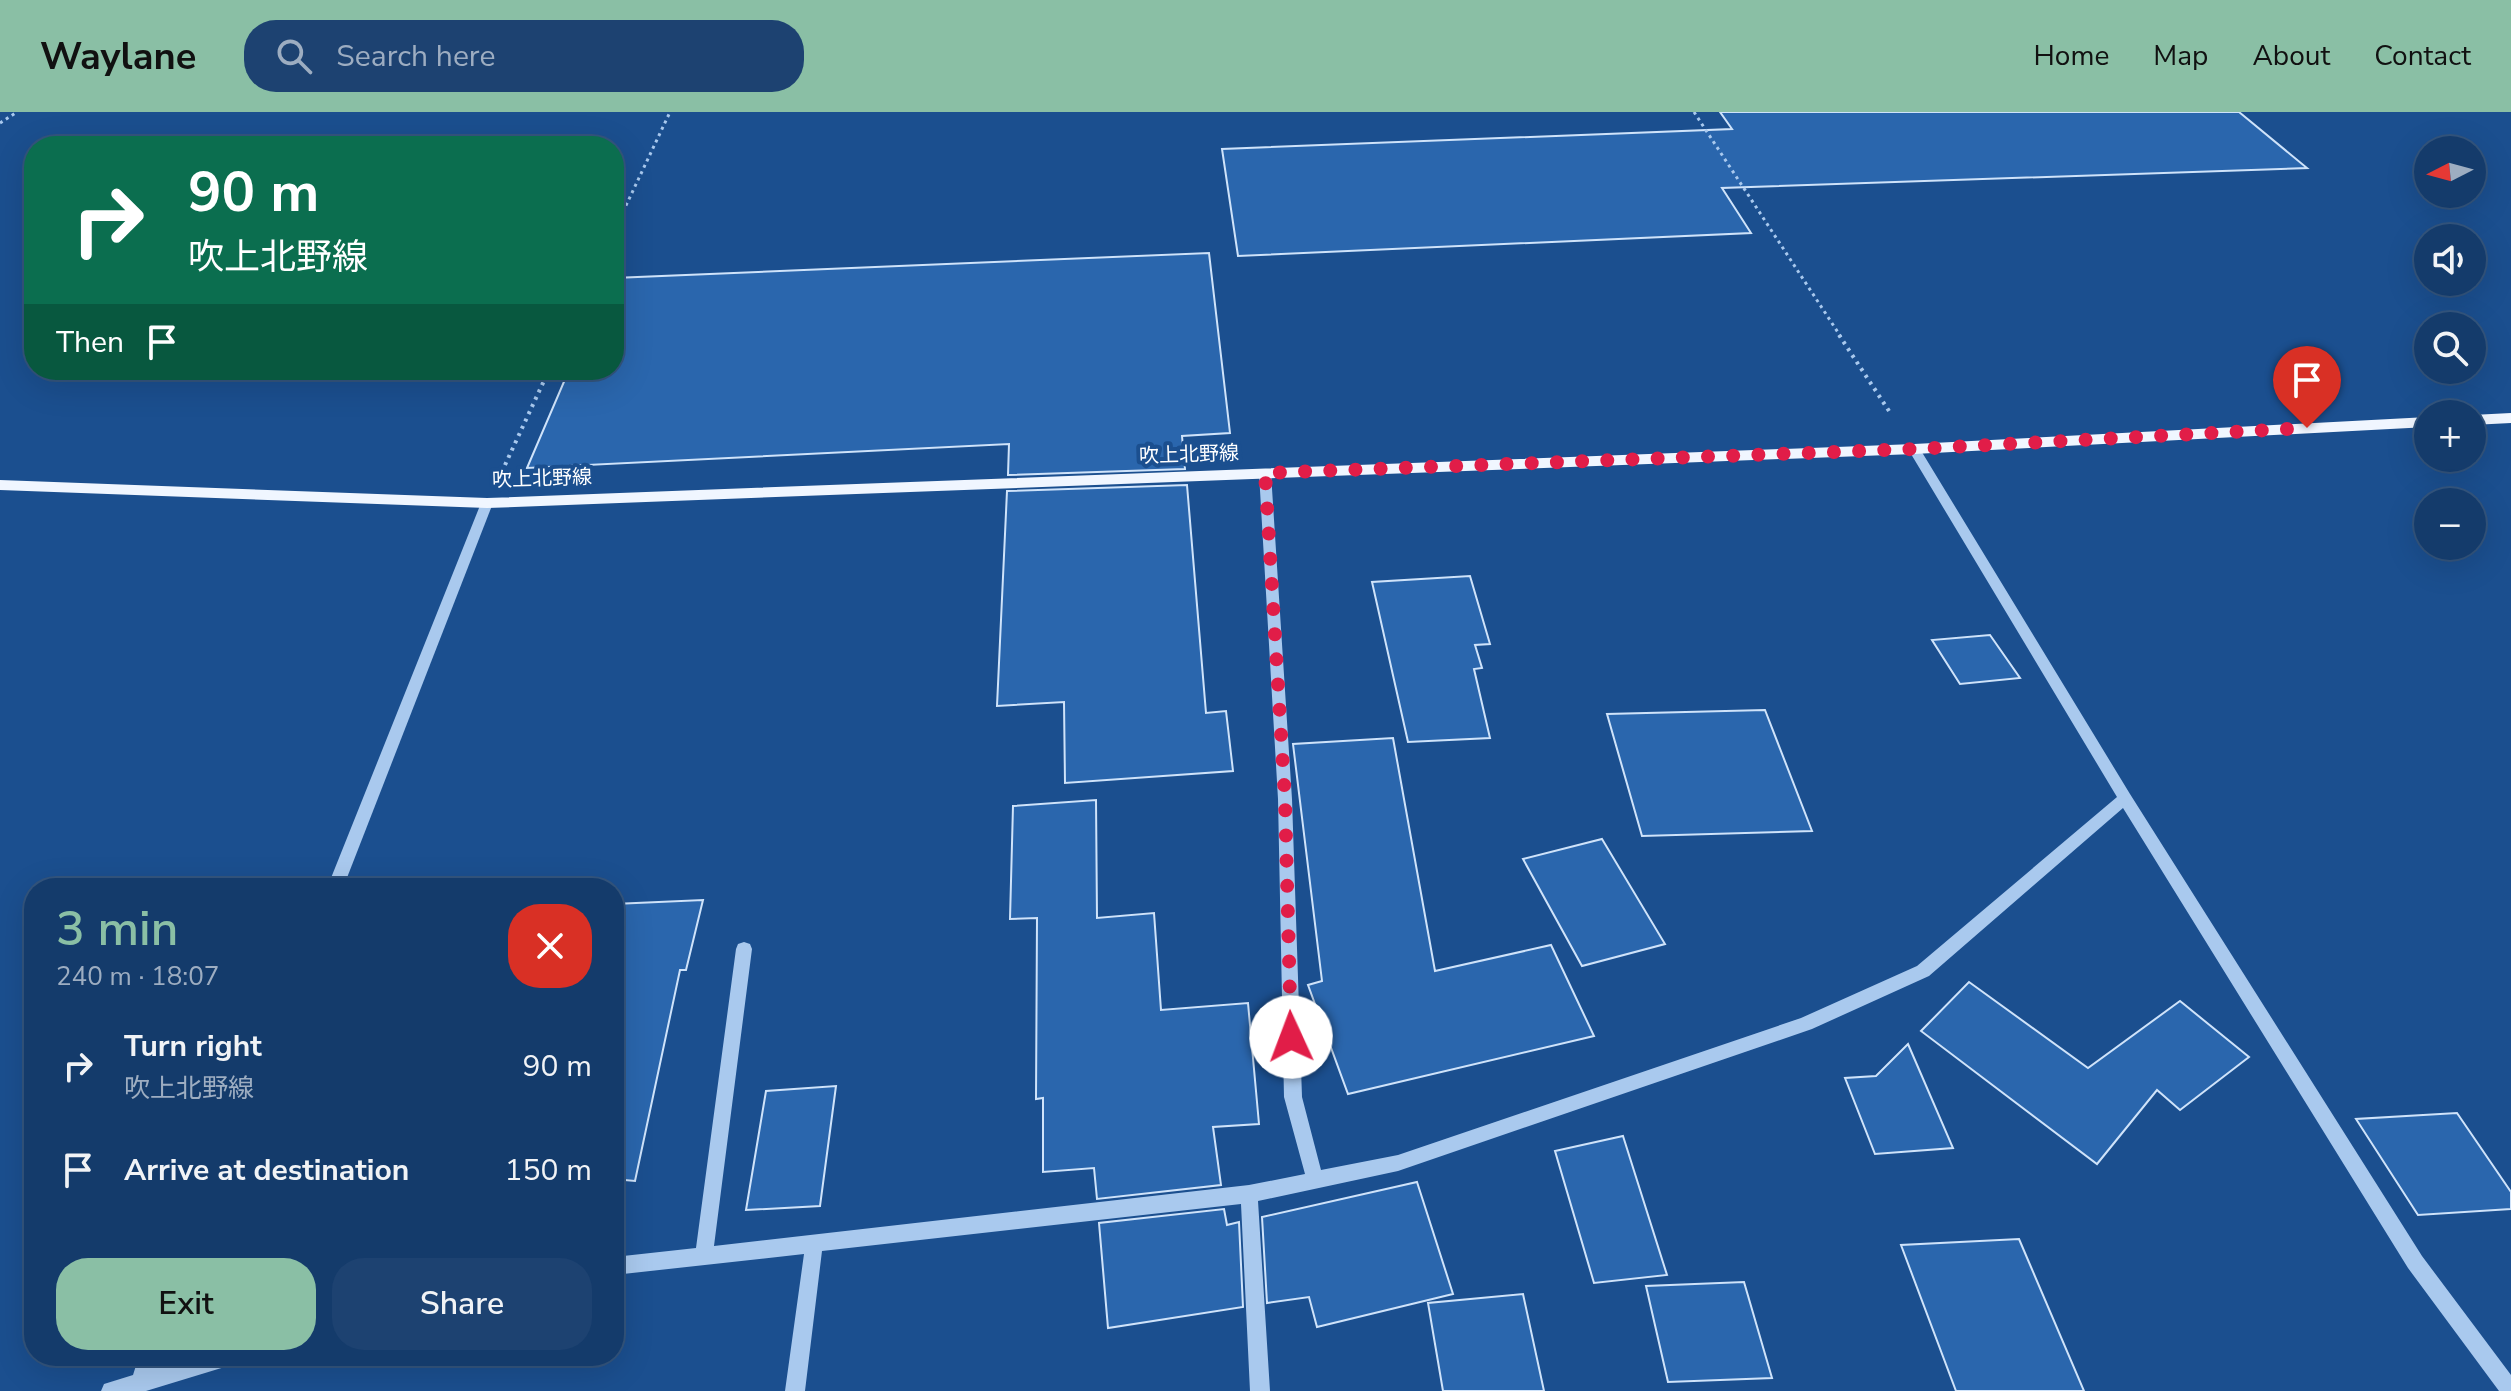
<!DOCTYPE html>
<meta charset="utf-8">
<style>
:root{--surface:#143b6b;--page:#1d4271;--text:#f1f3f6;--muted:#9dadc1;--line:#33557e;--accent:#8abfa5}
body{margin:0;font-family:"Nunito Sans","Noto Sans JP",sans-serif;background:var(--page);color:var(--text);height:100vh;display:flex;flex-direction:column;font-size:30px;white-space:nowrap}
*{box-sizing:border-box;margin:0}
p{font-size:26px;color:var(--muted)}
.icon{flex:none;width:44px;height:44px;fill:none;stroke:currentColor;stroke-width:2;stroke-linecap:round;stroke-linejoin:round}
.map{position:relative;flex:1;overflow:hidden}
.sheet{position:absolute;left:24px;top:766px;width:600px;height:488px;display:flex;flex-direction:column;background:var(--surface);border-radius:32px;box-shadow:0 8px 32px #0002,0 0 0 2px var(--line)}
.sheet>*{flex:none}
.banner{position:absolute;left:24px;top:24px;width:600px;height:244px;border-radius:32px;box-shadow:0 8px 32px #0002,0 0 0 2px var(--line);background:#0b6e4f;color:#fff;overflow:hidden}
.needle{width:52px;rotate:264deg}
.fabs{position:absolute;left:2414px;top:24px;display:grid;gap:16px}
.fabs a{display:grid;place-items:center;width:72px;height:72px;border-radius:50%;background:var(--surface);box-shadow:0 8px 32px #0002,0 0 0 2px var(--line);font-size:40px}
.pin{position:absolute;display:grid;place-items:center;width:68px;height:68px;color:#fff;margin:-82px -34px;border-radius:50% 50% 50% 0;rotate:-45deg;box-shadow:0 0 8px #0007}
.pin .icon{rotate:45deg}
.me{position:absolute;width:88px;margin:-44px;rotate:358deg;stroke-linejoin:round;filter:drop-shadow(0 0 6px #0008)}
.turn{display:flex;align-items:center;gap:28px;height:168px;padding:0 32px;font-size:36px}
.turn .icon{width:104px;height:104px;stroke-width:2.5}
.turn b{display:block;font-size:56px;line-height:68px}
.then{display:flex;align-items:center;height:76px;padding:0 32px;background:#0003;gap:16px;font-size:30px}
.round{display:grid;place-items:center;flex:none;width:84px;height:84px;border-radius:32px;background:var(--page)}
.head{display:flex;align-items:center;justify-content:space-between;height:136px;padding:0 32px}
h1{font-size:48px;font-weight:600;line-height:60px;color:var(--accent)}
.action{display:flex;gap:16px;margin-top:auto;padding:16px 32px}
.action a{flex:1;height:92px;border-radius:32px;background:var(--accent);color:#111;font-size:32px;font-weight:600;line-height:92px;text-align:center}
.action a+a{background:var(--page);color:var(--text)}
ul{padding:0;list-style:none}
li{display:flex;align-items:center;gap:24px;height:104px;padding:0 32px}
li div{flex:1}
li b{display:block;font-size:30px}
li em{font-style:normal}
header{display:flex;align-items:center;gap:48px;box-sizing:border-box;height:112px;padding:0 40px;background:var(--accent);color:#111}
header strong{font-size:38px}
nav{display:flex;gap:44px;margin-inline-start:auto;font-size:28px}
.search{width:560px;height:72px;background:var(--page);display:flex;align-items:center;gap:20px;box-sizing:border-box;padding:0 28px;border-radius:32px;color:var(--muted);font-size:30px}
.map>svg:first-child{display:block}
</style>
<header>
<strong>Waylane</strong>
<div class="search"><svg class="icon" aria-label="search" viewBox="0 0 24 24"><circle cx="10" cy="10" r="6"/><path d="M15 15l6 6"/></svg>Search here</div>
<nav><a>Home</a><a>Map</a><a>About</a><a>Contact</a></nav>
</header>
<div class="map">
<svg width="2511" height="1279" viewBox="0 0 2511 1279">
<rect width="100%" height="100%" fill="#1b4f8f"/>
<g fill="#2a66ad" stroke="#cfe3fa" stroke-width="2">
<path d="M1720 0H2239L2307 56 1722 76 1751 121 1238 144 1222 37 1732 17Z"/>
<path d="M1209 141 1230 321 1182 324 1185 357 1008 363 1009 332 527 356 569 258H614V166Z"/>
<path d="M1187 373 1206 601 1226 599 1233 659 1065 671 1064 590 997 594 1007 379Z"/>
<path d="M1470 464 1490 532 1475 533 1482 556 1474 557 1490 626 1408 630 1372 470Z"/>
<path d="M1990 523 2020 566 1960 572 1932 528Z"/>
<path d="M1765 598 1812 719 1642 724 1607 602Z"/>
<path d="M1393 626 1435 859 1551 833 1594 924 1348 982 1308 873 1322 869 1293 632Z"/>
<path d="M1096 688 1097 806 1154 801 1161 898 1248 891 1259 1012 1213 1015 1221 1073 1097 1087 1094 1056 1043 1060V986L1036 987 1037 806 1010 807 1013 694Z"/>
<path d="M1602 727 1665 832 1582 854 1523 747Z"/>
<path d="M703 788 686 858H680L635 1069 614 1067V792Z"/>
<path d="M1969 870 2088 956 2180 889 2249 945 2180 998 2157 978 2097 1052 1921 919Z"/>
<path d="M1908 932 1953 1036 1875 1042 1845 966 1876 964Z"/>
<path d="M836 974 820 1094 746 1098 766 979Z"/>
<path d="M2457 1001 2511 1080V1097L2418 1103 2356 1007Z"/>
<path d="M1623 1024 1667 1163 1594 1171 1555 1039Z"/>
<path d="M1417 1070 1453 1182 1317 1215 1309 1185 1267 1191 1262 1105Z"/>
<path d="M1224 1097 1227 1113 1239 1110 1243 1195 1108 1216 1099 1111Z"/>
<path d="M2019 1127 2084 1279H1956L1901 1133Z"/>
<path d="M1744 1170 1772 1266 1668 1270 1646 1174Z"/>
<path d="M1523 1182 1544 1279H1443L1428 1191Z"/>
</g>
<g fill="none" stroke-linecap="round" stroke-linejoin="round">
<g stroke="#a9c9ee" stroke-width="3" stroke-dasharray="3 4" stroke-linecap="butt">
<path d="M1694 0 1841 225"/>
<path d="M0 11 17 0"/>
<path d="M614 119 670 0"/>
</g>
<g stroke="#a9c9ee" stroke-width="4" stroke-dasharray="3 5" stroke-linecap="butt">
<path d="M1839 223 1891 302"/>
<path d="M505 353 549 258"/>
</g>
<g fill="#a9c9ee" fill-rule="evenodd">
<path d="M1914 334 1920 337 2130 682 2422 1144 2511 1263V1279H2499L2408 1156 2123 696 1929 864 1812 917 1398 1059 1258 1089 1270 1279H1250L1241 1092 822 1139 805 1279H785L804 1142 614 1163V1145L696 1136 736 837 738 832 744 830 750 832 752 837 714 1134 1249 1073 1305 1062 1284 985 1278 687 1259 361 1265 357 1271 361 1292 687 1302 985 1321 1058 1398 1043 1801 906 1917 854 2117 685 1908 337Z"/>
<path d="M487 387 493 391 343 776H327L481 391Z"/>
<path d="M139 1244H159L154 1256 195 1244H238L235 1251 228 1254 146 1279H101L104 1272 133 1263Z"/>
</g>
<g fill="#f0f6ff" fill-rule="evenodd">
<path d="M2511 301V311L2472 313V303Z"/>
<path d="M2428 305V315L1914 342 487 396 0 378V368L487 386 1914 332Z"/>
</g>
</g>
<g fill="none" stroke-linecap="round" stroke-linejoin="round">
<path stroke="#e11d48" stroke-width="14" stroke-dasharray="0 25.2" d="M1291 925 1285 687 1265 361 1914 337 2307 316"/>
</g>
<g text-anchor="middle" stroke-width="8" stroke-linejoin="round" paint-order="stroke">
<g font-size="20" fill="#fff" stroke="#1b4f8f">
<text transform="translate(1189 342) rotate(-2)" y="7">吹上北野線</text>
<text transform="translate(542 366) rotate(-2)" y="7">吹上北野線</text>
</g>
</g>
</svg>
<div class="fabs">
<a><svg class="needle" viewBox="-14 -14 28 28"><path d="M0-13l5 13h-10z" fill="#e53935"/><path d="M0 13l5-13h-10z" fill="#9dadc1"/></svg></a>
<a><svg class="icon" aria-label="sound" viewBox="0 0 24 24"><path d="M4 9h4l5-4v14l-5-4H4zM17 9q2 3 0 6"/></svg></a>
<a><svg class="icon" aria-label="search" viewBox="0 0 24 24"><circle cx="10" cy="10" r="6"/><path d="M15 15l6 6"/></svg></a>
<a>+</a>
<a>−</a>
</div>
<div class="pin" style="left:2307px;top:316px;background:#d93025"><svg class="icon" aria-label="arrive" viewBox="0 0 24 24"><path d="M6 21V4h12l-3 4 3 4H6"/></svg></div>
<svg class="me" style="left:1291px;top:925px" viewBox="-20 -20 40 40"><circle r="19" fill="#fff"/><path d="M0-13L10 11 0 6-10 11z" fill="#e11d48"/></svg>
<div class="banner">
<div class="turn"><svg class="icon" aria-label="right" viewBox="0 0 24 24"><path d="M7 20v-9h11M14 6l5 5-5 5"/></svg><div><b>90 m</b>吹上北野線</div></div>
<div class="then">Then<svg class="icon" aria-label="arrive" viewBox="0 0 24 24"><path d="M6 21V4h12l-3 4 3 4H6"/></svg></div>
</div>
<section class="sheet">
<div class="head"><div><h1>3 min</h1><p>240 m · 18:07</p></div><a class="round" style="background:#d93025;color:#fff"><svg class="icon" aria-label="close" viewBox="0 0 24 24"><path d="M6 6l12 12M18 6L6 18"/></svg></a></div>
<ul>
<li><svg class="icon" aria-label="right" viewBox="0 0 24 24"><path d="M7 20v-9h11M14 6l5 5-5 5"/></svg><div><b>Turn right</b><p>吹上北野線</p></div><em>90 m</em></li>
<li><svg class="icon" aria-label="arrive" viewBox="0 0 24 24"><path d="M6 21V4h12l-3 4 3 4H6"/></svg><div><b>Arrive at destination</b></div><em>150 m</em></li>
</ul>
<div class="action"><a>Exit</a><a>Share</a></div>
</section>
</div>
